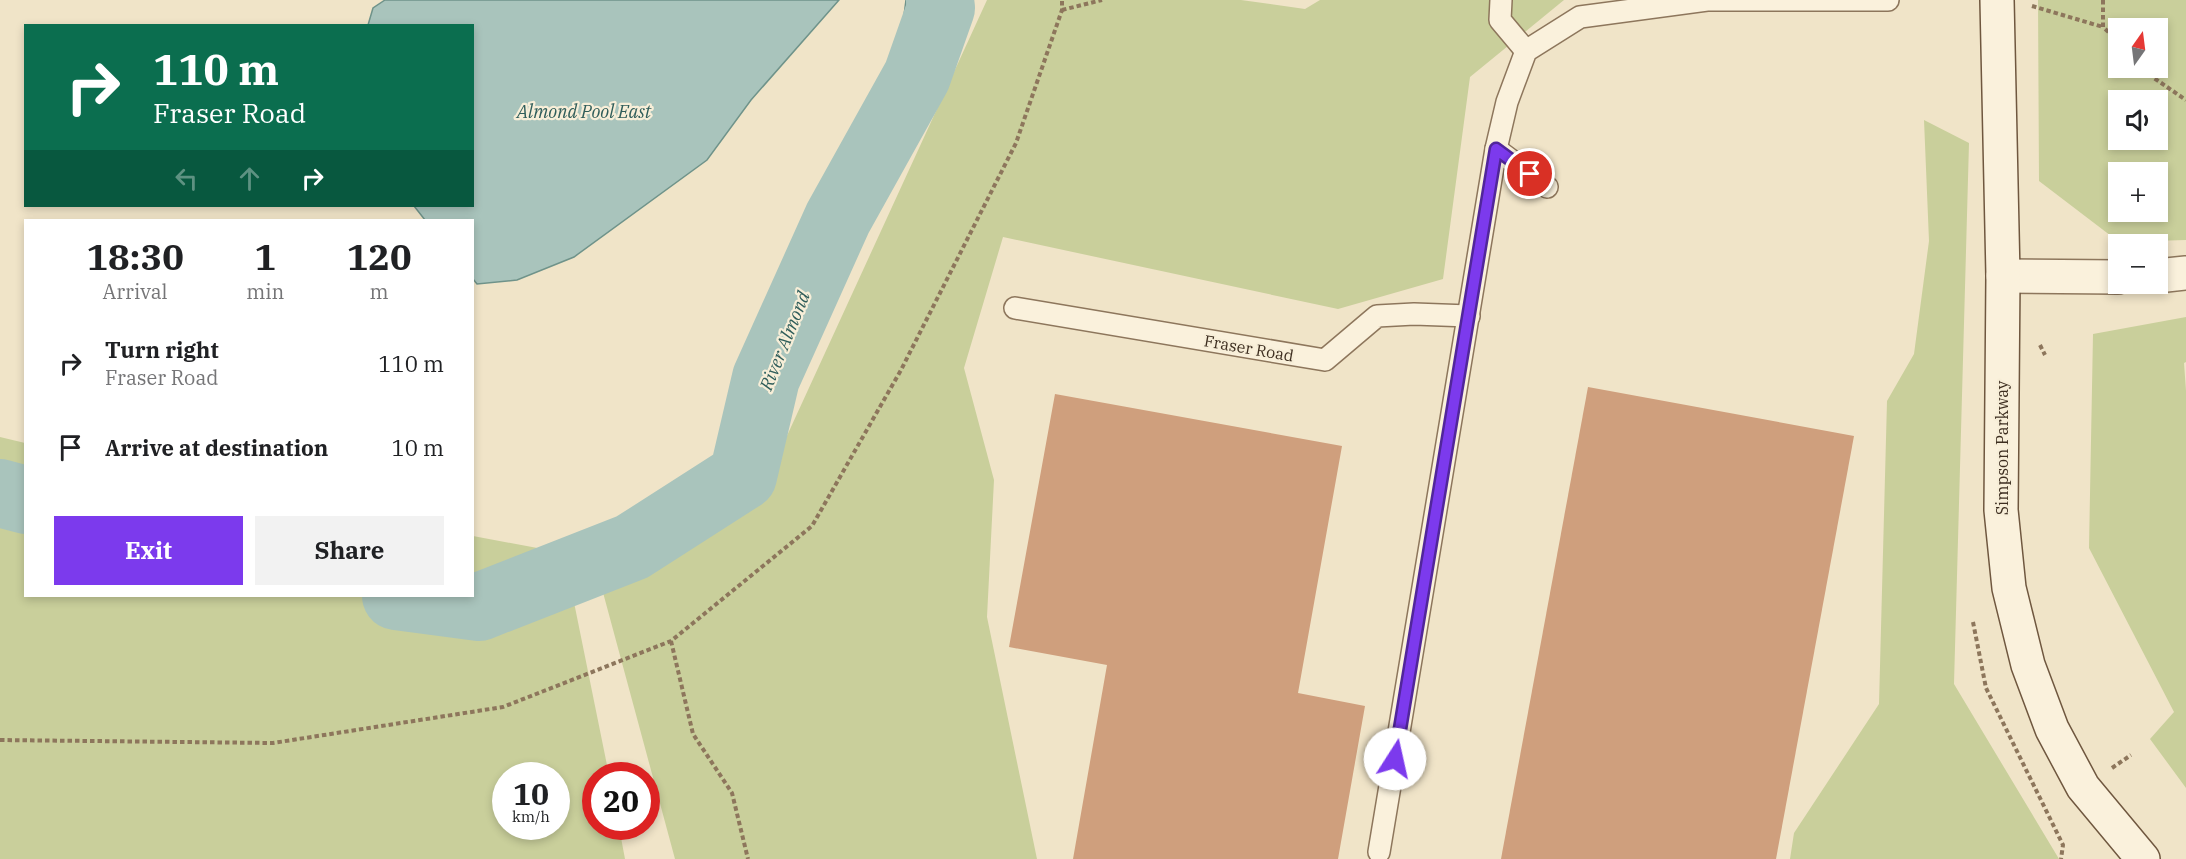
<!DOCTYPE html>
<meta charset="utf-8">
<style>
:root{--surface:#fff;--page:#f2f2f2;--text:#202124;--muted:#757577;--accent:#7c3aed}
body{margin:0;font-family:"IBM Plex Serif",serif;background:var(--page);color:var(--text);height:100vh;display:flex;flex-direction:column;font-size:22px;white-space:nowrap}
*{box-sizing:border-box;margin:0}
p{font-size:20px;color:var(--muted)}
.icon{flex:none;width:33px;height:33px;fill:none;stroke:currentColor;stroke-width:2;stroke-linecap:round;stroke-linejoin:round}
.map{position:relative;flex:1;overflow:hidden}
.drawer{position:absolute;left:24px;top:219px;width:450px;height:378px;display:flex;flex-direction:column;background:var(--surface);border-radius:0px;box-shadow:0 3px 9px #0003}
.drawer>*{flex:none}
.hud{position:absolute;left:24px;top:24px;width:450px;height:183px;border-radius:0px;box-shadow:0 3px 9px #0003;background:#0b6e4f;color:#fff;overflow:hidden}
.needle{width:39px;rotate:14deg}
.buttons{position:absolute;left:2108px;top:18px;display:grid;gap:12px}
.buttons a{display:grid;place-items:center;width:60px;height:60px;border-radius:0px;background:var(--surface);box-shadow:0 3px 9px #0003;font-size:30px}
.speed{position:absolute;left:492px;top:762px;display:flex;gap:12px;font-size:30px;font-weight:700;text-align:center}
.speed>*{display:grid;place-content:center;width:78px;height:78px;border-radius:50%;background:var(--surface);box-shadow:0 3px 9px #0003;line-height:1}
.speed small{font-size:15px;font-weight:400}
.speed .limit{border:9px solid #d22;background:#fff;color:#111}
.pin{position:absolute;display:grid;place-items:center;width:51px;height:51px;color:#fff;margin:-26px;border:3px solid #fff;border-radius:50%;box-shadow:0 2px 6px #0007}
.me{position:absolute;width:66px;margin:-33px;rotate:10deg;stroke-linejoin:round;filter:drop-shadow(0 0 4px #0008)}
.turn{display:flex;align-items:center;gap:21px;height:126px;padding:0 30px;font-size:27px}
.turn .icon{width:78px;height:78px;stroke-width:2.5}
.turn b{display:block;font-size:42px;line-height:51px}
.lanes{display:flex;align-items:center;height:57px;padding:0 30px;background:#0003;justify-content:center;gap:30px;direction:ltr}
.lanes .off{opacity:.35}
.eta{display:flex;justify-content:space-evenly;align-items:center;height:102px;text-align:center}
.eta b{font-size:36px;font-weight:700;line-height:42px}
.cta{display:flex;gap:12px;margin-top:auto;padding:12px 30px}
.cta a{flex:1;height:69px;border-radius:0px;background:var(--accent);color:#fff;font-size:24px;font-weight:700;line-height:69px;text-align:center}
.cta a+a{background:var(--page);color:var(--text)}
ul{padding:0;list-style:none}
li{display:flex;align-items:center;gap:18px;height:84px;padding:0 30px}
li div{flex:1}
li b{display:block;font-size:22px}
li em{font-style:normal}
.map>svg:first-child{display:block}
</style>
<div class="map">
<svg width="2186" height="859" viewBox="0 0 2186 859">
<rect width="100%" height="100%" fill="#f0e4c8"/>
<g fill="#c9cf9b" fill-rule="evenodd">
<path d="M987 0H1241L1305 9 1320 0H1564L1470 77 1443 279 1338 309 1003 237 964 368 994 480 987 617 1037 859H675L598 574 763 488Z"/>
<path d="M2038 0H2186V240L2119 242 2039 181ZM2118 28H2157V68H2118ZM2118 100H2157V140H2118ZM2118 172H2157V212H2118Z"/>
<path d="M1924 120 1969 143 1954 684 2059 859H1790L1794 833 1879 704 1887 401 1914 354 1929 241Z"/>
<path d="M2186 317V362L2184 363 2186 391V788L2150 739 2174 712 2089 548 2093 334Z"/>
<path d="M0 437 25 443 26 596H472L473 536 564 553 609 775 596 776V826L619 827 625 859H0ZM506 776H556V826H506Z"/>
</g>
<g fill="#a9c4bc" stroke="#6f938a" stroke-width="1.5">
<path d="M385 0H839L751 100 707 160 574 257 517 280 477 284 473 279 472 220H425L414 206H472V26L368 25 373 8Z"/>
<path d="M906 0H962L957 28 902 31Z"/>
</g>
<g fill="none" stroke-linecap="round" stroke-linejoin="round">
<g stroke="#a9c4bc" stroke-width="68">
<path d="M0 493 26 500"/>
<path d="M396 596 479 607 632 547 743 476 766 378 838 218 917 76 941 8 940 0"/>
</g>
</g>
<g fill="#cf9f7d">
<path d="M1588 387 1854 436 1776 859H1501Z"/>
<path d="M1055 394 1342 446 1298 693 1365 706 1338 859H1073L1107 665 1009 647Z"/>
</g>
<g fill="none" stroke-linecap="round" stroke-linejoin="round">
<defs>
<g id="lane">
<path d="M1501 0 1500 20 1526 51"/>
<path d="M1496 149 1547 187"/>
<path d="M1015 308 1325 360 1377 316 1414 314 1469 316"/>
<path d="M1379 852 1496 149 1507 102 1526 51 1580 17 1707 0H1888"/>
</g>
<g id="street">
<path d="M2003 276 2118 277"/>
<path d="M2157 276 2186 273"/>
</g>
<path id="secondary" d="M1997 0 2003 276 2001 510 2009 588 2028 665 2052 729 2083 787 2143 859"/>
</defs>
<use href="#lane" stroke="#8d765c" stroke-width="24"/>
<use href="#street" stroke="#8d765c" stroke-width="36"/>
<use href="#secondary" stroke="#6f573f" stroke-width="36"/>
<g stroke="#8d765c" stroke-width="4" stroke-dasharray="4.5 3" stroke-linecap="butt">
<path d="M2103 0V27L2118 41"/>
<path d="M2032 6 2103 27"/>
<path d="M1062 10 1102 0"/>
<path d="M2144 68 2154 78 2186 100"/>
<path d="M2040 345 2045 355"/>
<path d="M1973 622 1986 688 2063 845 2061 859"/>
<path d="M671 641 693 734 732 793 748 859"/>
<path d="M0 740 273 743 503 707 671 641 812 526 901 370 1016 143 1062 10V0"/>
<path d="M2112 768 2131 755"/>
</g>
<use href="#lane" stroke="#faf1dc" stroke-width="21"/>
<use href="#street" stroke="#faf1dc" stroke-width="33"/>
<use href="#secondary" stroke="#faf1dc" stroke-width="33"/>
</g>
<g fill="none" stroke-linecap="round" stroke-linejoin="round">
<defs>
<path id="route" d="M1395 759 1496 149 1530 174"/>
</defs>
<use href="#route" stroke="#51269a" stroke-width="15"/>
<use href="#route" stroke="#7c3aed" stroke-width="10"/>
</g>
<g text-anchor="middle" stroke-width="4.5" stroke-linejoin="round" paint-order="stroke">
<g font-size="16" fill="#3d2e20" stroke="#f7eed8">
<text transform="translate(1249 348) rotate(10)" y="6">Fraser Road</text>
<text transform="translate(2002 448) rotate(-90)" y="6">Simpson Parkway</text>
</g>
<g font-size="18" font-style="italic" fill="#2f5d5a" stroke="#f7eed8">
<text x="584" y="118">Almond Pool East</text>
<text transform="translate(785 341) rotate(-68)" y="6">River Almond</text>
</g>
</g>
</svg>
<div class="buttons">
<a><svg class="needle" viewBox="-14 -14 28 28"><path d="M0-13l5 13h-10z" fill="#e53935"/><path d="M0 13l5-13h-10z" fill="#757577"/></svg></a>
<a><svg class="icon" aria-label="sound" viewBox="0 0 24 24"><path d="M4 9h4l5-4v14l-5-4H4zM17 9q2 3 0 6"/></svg></a>
<a>+</a>
<a>−</a>
</div>
<div class="speed"><div>10<small>km/h</small></div><div class="limit">20</div></div>
<div class="pin" style="left:1530px;top:174px;background:#d93025"><svg class="icon" aria-label="arrive" viewBox="0 0 24 24"><path d="M6 21V4h12l-3 4 3 4H6"/></svg></div>
<svg class="me" style="left:1395px;top:759px" viewBox="-20 -20 40 40"><circle r="19" fill="#fff"/><path d="M0-13L10 11 0 6-10 11z" fill="#7c3aed"/></svg>
<div class="hud">
<div class="turn"><svg class="icon" aria-label="right" viewBox="0 0 24 24"><path d="M7 20v-9h11M14 6l5 5-5 5"/></svg><div><b>110 m</b>Fraser Road</div></div>
<div class="lanes"><svg class="icon off" aria-label="left" viewBox="0 0 24 24"><path d="M17 20v-9H6M10 6l-5 5 5 5"/></svg><svg class="icon off" aria-label="ahead" viewBox="0 0 24 24"><path d="M12 20V5M6 11l6-6 6 6"/></svg><svg class="icon" aria-label="right" viewBox="0 0 24 24"><path d="M7 20v-9h11M14 6l5 5-5 5"/></svg></div>
</div>
<section class="drawer">
<div class="eta">
<div><b>18:30</b><p>Arrival</p></div>
<div><b>1</b><p>min</p></div>
<div><b>120</b><p>m</p></div>
</div>
<ul>
<li><svg class="icon" aria-label="right" viewBox="0 0 24 24"><path d="M7 20v-9h11M14 6l5 5-5 5"/></svg><div><b>Turn right</b><p>Fraser Road</p></div><em>110 m</em></li>
<li><svg class="icon" aria-label="arrive" viewBox="0 0 24 24"><path d="M6 21V4h12l-3 4 3 4H6"/></svg><div><b>Arrive at destination</b></div><em>10 m</em></li>
</ul>
<div class="cta"><a>Exit</a><a>Share</a></div>
</section>
</div>
